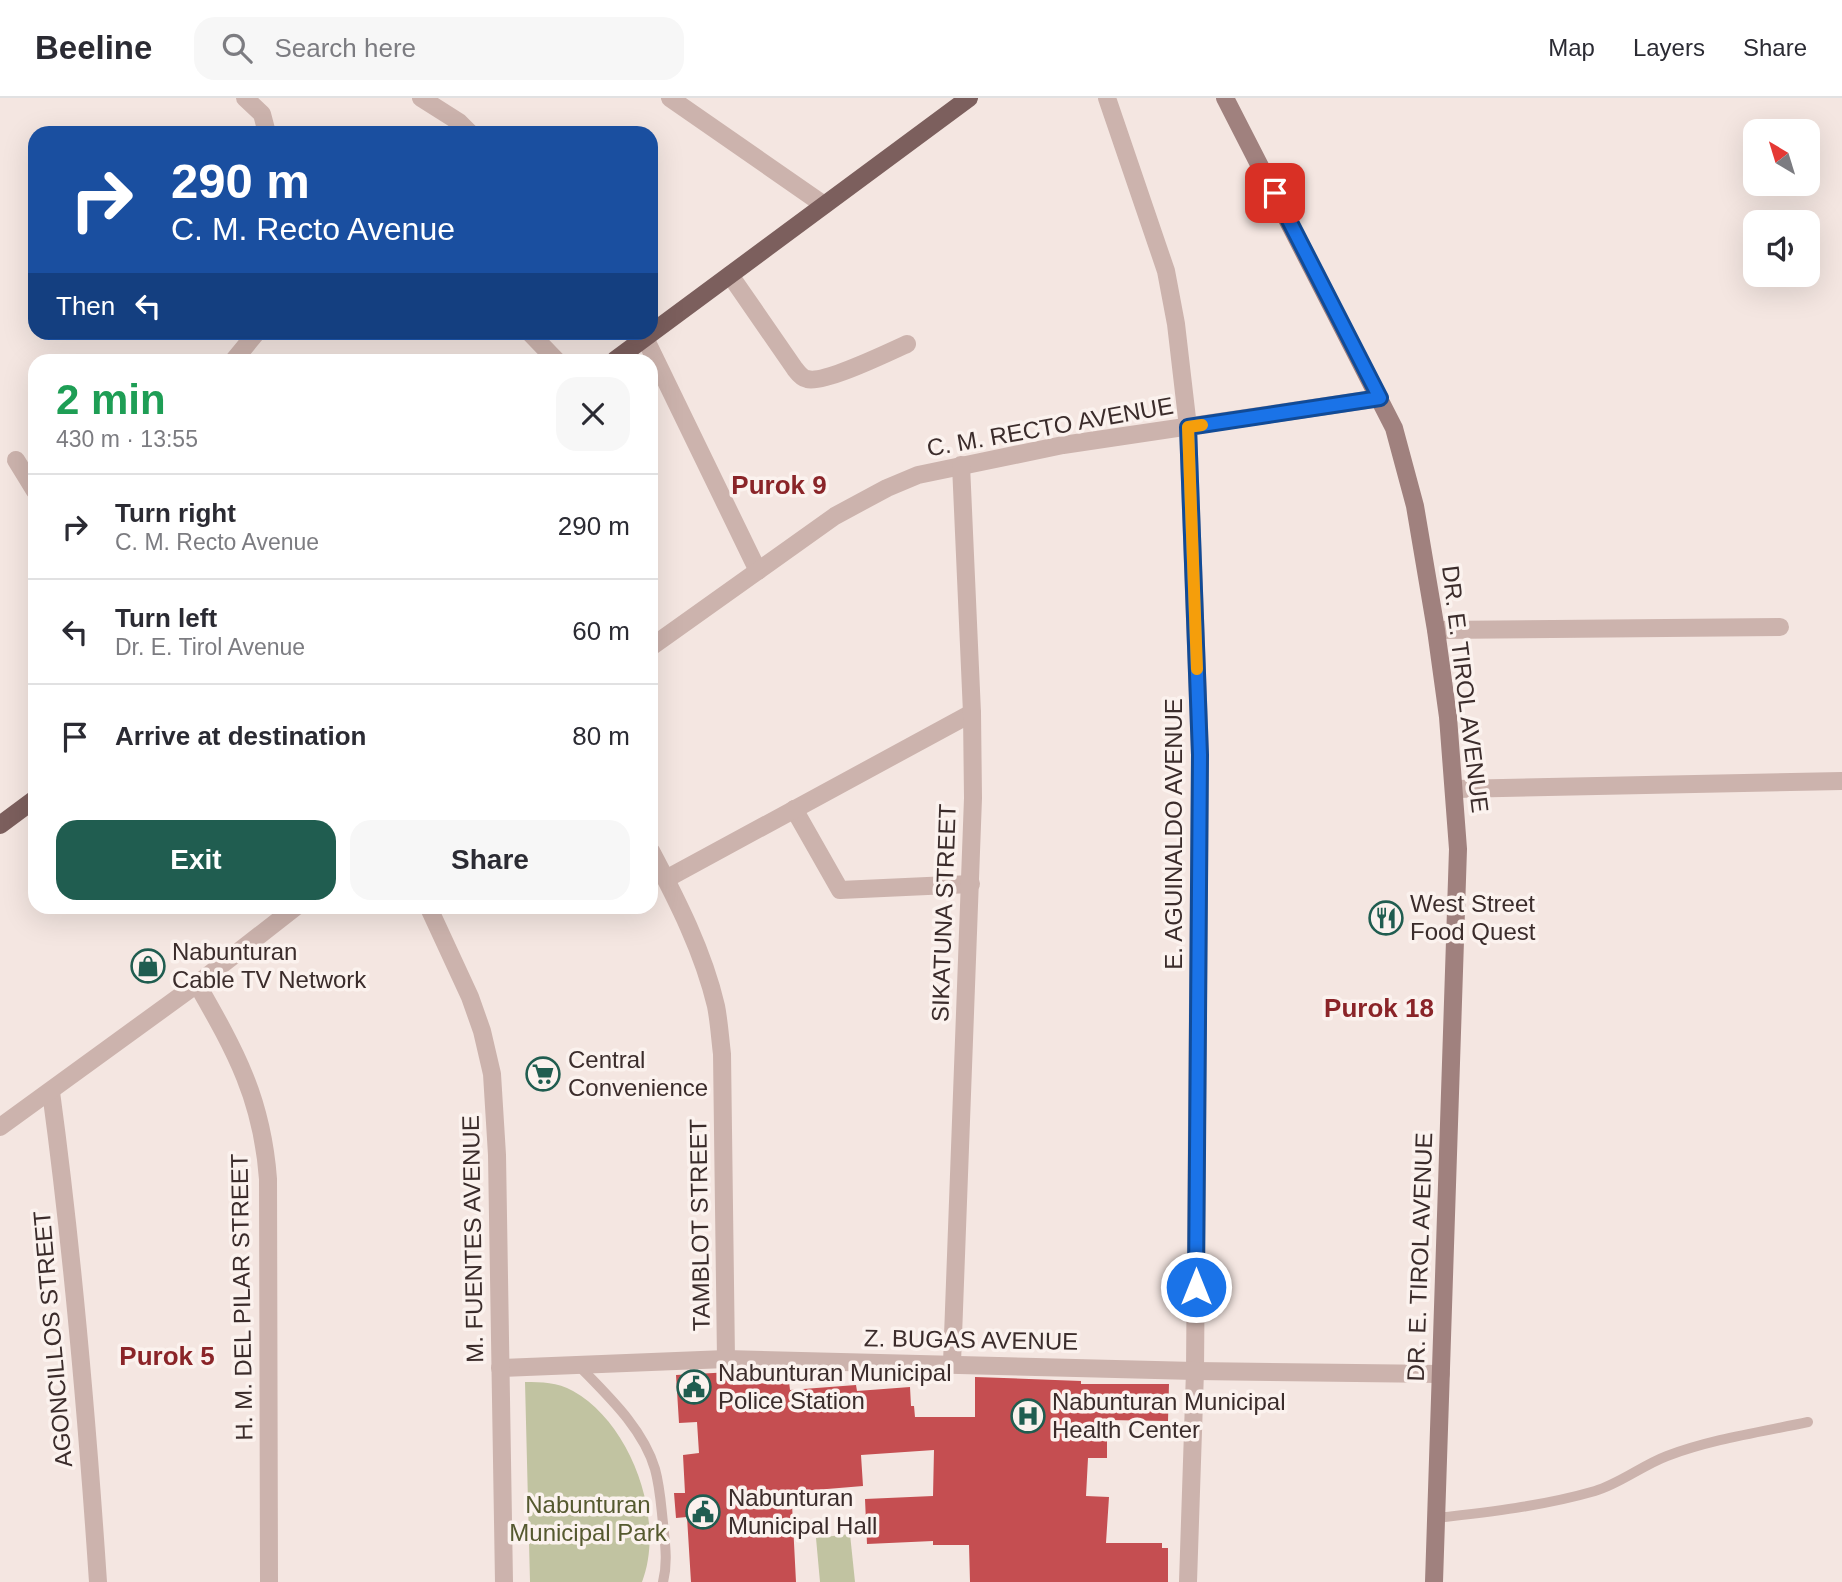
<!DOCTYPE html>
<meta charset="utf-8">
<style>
:root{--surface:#fff;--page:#f7f7f7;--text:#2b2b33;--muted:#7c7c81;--line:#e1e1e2;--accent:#205d50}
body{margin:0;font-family:Helvetica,sans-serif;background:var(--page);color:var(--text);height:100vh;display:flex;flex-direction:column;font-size:26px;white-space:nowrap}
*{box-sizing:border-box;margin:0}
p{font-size:23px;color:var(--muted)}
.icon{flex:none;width:38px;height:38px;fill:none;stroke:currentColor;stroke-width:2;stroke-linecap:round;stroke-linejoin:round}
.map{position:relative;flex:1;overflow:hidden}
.sheet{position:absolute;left:28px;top:256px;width:630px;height:560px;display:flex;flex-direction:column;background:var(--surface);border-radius:21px;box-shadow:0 7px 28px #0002}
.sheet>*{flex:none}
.guide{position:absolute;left:28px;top:28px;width:630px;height:214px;border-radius:21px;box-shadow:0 7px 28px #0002;background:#1a4fa0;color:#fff;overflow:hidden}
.needle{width:46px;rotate:322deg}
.fabs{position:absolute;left:1743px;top:21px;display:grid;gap:14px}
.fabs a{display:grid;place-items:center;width:77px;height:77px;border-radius:14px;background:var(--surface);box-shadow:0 7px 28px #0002;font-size:35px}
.pin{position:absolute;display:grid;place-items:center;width:60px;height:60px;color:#fff;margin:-30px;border-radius:14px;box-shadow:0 4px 10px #0006}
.me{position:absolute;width:77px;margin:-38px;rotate:0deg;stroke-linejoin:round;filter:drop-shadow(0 0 5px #0008)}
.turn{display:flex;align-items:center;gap:24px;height:147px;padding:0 28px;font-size:32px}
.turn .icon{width:91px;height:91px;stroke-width:2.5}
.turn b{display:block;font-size:49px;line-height:60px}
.then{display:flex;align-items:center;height:66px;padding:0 28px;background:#0003;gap:14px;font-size:26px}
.round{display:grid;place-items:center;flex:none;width:74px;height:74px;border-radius:21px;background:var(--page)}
.overview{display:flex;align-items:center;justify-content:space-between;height:119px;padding:0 28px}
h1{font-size:42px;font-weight:700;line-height:52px;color:#1e9e55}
.action{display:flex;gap:14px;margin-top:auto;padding:14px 28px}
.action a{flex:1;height:80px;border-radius:21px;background:var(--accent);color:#fff;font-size:28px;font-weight:700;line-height:80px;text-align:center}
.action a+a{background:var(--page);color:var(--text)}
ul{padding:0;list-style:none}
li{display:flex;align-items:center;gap:21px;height:105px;padding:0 28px;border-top:2px solid var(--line)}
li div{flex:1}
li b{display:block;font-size:26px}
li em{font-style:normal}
header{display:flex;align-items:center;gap:42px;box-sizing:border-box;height:98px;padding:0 35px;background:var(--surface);border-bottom:2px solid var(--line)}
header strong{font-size:33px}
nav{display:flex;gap:38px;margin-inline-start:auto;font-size:24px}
.search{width:490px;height:63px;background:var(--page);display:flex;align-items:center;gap:18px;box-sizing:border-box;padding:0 24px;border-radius:21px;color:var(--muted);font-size:26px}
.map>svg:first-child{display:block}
</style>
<header>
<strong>Beeline</strong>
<div class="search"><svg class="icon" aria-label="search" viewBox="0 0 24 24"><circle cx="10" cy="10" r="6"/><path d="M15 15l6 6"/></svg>Search here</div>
<nav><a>Map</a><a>Layers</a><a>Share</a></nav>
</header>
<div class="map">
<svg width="1842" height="1484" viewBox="0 0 1842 1484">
<rect width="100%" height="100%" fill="#f4e6e1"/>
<g fill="#c1c3a1">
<path d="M525 1284C542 1284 557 1284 573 1293 631 1325 666 1422 642 1484H530Z"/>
<path d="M850 1436 855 1484H820L816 1440Z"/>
</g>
<path fill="#c54e51" d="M732 1274 733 1287 789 1284 790 1292 856 1287 857 1293 910 1289 911 1308H914L915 1319H975V1279L1081 1283V1286H1169L1168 1323 1107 1322V1360H1088L1086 1398 1109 1399 1106 1445H1162V1450H1168V1484H970L969 1447H933V1443L867 1446 865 1401 933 1398 934 1352 861 1357 863 1388 803 1393 804 1405 792 1406 796 1484H691L687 1419 676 1420 674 1395H685L683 1357 699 1355 697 1324 679 1325 676 1277Z"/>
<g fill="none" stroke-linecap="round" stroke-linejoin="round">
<g stroke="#ccb3ad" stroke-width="10">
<path d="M578 1267C607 1297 643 1330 655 1371 660 1389 661 1407 663 1425 665 1445 668 1464 663 1484"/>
<path d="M1436 1420C1490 1414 1543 1408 1595 1393 1619 1386 1643 1367 1667 1358 1712 1341 1761 1334 1808 1324"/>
</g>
<g stroke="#ccb3ad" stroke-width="18">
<path d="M245 0 262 16 267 35"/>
<path d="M421 0 459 24 470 35"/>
<path d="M670 0 824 107"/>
<path d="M1107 0 1166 173 1176 226 1188 329 1200 657 1195 1273 1188 1484"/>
<path d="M730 177 795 271C798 275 802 280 807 281 824 286 889 254 907 246"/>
<path d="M529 234 556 262"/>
<path d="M645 240 758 473"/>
<path d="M234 262 257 234"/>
<path d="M16 362 35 393"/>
<path d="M1436 532 1780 529"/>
<path d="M651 549 835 418 887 390 918 377 1063 347 1380 300"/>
<path d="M1455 691 1842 683"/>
<path d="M794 711 840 792 971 786"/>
<path d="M651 753C677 802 703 853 716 908 719 923 720 940 722 956L726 1261"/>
<path d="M666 781 972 615"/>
<path d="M197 886C236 954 262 1001 268 1081L269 1484"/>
<path d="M51 994C73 1156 87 1320 98 1484"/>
<path d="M0 1029 197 886 297 808"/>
<path d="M952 1265 973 700 972 615 961 367"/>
<path d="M500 1270 726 1261 1195 1273 1441 1276"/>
</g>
<path stroke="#ccb3ad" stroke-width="18" d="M428 808 470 899 482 933 492 976 497 1057 504 1484"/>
<path stroke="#a0817e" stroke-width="18" d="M1225 0 1394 330 1415 408 1436 532 1448 619 1458 751 1434 1484"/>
<g stroke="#7c5f5d" stroke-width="18">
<path d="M615 262 969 0"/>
<path d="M0 727 35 701"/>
</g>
</g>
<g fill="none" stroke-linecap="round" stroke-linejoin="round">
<defs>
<path id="route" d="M1196 1189 1200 657 1188 329 1380 300 1275 95"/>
</defs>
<use href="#route" stroke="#114b97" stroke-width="18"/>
<use href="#route" stroke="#1a73e8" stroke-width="12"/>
<path stroke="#f59e0b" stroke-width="12" d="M1197 571 1188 329 1202 327"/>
</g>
<defs>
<symbol id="restaurant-ring" viewBox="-11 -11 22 22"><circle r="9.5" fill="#fbf2ee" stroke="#205d50" stroke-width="1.5"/><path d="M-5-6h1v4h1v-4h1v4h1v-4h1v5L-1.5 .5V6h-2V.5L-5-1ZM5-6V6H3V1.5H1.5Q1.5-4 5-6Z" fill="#205d50"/></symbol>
<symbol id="shop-ring" viewBox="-11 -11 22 22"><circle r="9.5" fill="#fbf2ee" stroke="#205d50" stroke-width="1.5"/><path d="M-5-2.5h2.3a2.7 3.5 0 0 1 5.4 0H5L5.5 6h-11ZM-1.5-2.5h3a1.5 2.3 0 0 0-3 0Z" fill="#205d50"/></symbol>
<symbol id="supermarket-ring" viewBox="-11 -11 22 22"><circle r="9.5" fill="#fbf2ee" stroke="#205d50" stroke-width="1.5"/><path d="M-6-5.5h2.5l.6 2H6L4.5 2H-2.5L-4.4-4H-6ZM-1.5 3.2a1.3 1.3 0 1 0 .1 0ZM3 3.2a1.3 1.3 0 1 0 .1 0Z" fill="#205d50"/></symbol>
<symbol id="civic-ring" viewBox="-11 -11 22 22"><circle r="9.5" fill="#fbf2ee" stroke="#205d50" stroke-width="1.5"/><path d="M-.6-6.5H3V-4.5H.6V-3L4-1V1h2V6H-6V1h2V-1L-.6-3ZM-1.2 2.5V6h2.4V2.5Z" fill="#205d50"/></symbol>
<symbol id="hospital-ring" viewBox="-11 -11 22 22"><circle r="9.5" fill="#fbf2ee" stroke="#205d50" stroke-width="1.5"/><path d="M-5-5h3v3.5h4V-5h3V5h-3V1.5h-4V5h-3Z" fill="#205d50"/></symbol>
</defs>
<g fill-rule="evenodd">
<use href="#restaurant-ring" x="1367" y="801" width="38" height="38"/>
<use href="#shop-ring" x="129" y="849" width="38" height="38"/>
<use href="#supermarket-ring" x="524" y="957" width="38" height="38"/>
<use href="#civic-ring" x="675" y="1270" width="38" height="38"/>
<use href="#hospital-ring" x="1009" y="1299" width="38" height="38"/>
<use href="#civic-ring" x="684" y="1395" width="38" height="38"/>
</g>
<g text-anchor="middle" stroke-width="7" stroke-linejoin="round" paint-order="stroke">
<g font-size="24" fill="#3b2c2b" stroke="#fbf2ee">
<text transform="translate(1050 329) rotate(-10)" y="8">C. M. RECTO AVENUE</text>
<text transform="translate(1465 591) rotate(83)" y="8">DR. E. TIROL AVENUE</text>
<text transform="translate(1174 736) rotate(-90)" y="8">E. AGUINALDO AVENUE</text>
<text transform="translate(944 815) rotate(-88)" y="8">SIKATUNA STREET</text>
<text transform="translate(700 1127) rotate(-91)" y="8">TAMBLOT STREET</text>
<text transform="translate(473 1141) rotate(-91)" y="8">M. FUENTES AVENUE</text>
<text transform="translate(1420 1159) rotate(-88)" y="8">DR. E. TIROL AVENUE</text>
<text transform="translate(242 1199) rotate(-91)" y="8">H. M. DEL PILAR STREET</text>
<text transform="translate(53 1241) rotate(-95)" y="8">AGONCILLOS STREET</text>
<text transform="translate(971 1242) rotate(1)" y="8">Z. BUGAS AVENUE</text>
</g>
<g font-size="24" fill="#3b2c2b" stroke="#fbf2ee" text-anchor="start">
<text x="1410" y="814">West Street<tspan x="1410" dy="28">Food Quest</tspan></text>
<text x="172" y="862">Nabunturan<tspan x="172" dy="28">Cable TV Network</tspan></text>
<text x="568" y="970">Central<tspan x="568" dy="28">Convenience</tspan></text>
<text x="718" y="1283">Nabunturan Municipal<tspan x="718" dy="28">Police Station</tspan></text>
<text x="1052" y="1312">Nabunturan Municipal<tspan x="1052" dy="28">Health Center</tspan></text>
<text x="728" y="1408">Nabunturan<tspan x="728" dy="28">Municipal Hall</tspan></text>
</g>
<g font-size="24" fill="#55592f" stroke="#fbf2ee">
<text x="588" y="1415">Nabunturan<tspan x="588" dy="28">Municipal Park</tspan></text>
</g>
<g font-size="26" font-weight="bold" fill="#8a2428" stroke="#fbf2ee">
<text x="779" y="396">Purok 9</text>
<text x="1379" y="919">Purok 18</text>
<text x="167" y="1267">Purok 5</text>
</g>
</g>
</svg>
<div class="fabs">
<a><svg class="needle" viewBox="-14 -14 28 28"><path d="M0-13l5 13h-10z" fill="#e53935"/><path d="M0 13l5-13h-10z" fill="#7c7c81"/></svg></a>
<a><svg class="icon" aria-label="sound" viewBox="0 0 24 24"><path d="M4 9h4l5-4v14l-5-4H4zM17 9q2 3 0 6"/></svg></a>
</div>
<div class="pin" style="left:1275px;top:95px;background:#d93025"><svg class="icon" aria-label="arrive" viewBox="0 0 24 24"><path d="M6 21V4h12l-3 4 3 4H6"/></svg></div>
<svg class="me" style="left:1196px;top:1189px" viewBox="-20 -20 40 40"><circle r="17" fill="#1a73e8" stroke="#fff" stroke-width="3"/><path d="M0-11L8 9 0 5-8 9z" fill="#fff"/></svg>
<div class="guide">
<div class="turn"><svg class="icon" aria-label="right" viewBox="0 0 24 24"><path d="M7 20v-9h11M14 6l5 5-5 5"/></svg><div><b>290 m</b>C. M. Recto Avenue</div></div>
<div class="then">Then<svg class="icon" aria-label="left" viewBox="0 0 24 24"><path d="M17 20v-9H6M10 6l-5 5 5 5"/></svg></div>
</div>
<section class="sheet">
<div class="overview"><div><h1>2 min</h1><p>430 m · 13:55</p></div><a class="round"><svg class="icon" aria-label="close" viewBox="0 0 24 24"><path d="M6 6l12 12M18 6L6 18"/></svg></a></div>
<ul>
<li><svg class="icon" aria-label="right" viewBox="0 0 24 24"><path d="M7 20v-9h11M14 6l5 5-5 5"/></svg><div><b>Turn right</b><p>C. M. Recto Avenue</p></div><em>290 m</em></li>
<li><svg class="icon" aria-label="left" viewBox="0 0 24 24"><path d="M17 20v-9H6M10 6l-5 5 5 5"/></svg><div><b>Turn left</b><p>Dr. E. Tirol Avenue</p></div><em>60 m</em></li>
<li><svg class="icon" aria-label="arrive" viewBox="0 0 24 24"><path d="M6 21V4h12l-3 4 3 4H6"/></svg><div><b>Arrive at destination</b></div><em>80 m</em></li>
</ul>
<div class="action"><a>Exit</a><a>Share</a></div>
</section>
</div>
